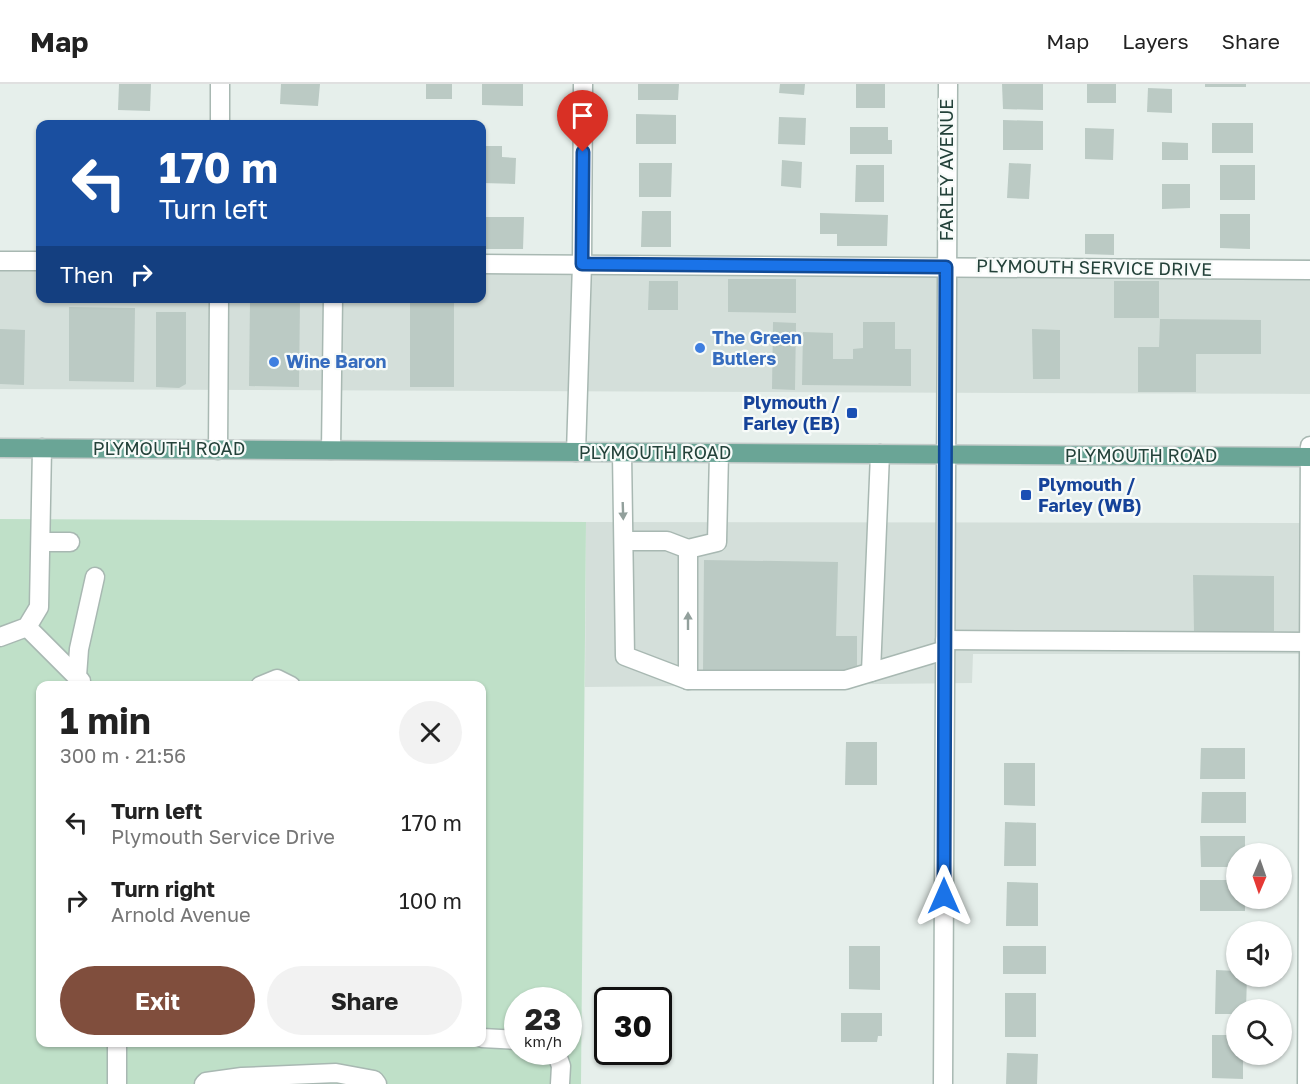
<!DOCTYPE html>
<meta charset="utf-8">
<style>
:root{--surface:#fff;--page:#f2f2f2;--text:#222;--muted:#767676;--line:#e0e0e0;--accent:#804e3d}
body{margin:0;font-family:"Golos Text",sans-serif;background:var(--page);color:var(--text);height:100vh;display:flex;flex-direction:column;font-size:22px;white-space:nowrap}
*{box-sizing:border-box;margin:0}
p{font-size:20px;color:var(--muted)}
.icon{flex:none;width:33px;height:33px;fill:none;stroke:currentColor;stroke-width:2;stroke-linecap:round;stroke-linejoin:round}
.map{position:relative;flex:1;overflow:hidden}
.panel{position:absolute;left:36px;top:597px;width:450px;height:366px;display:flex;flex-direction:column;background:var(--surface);border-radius:12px;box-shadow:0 2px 4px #0004}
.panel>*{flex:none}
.guide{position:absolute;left:36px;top:36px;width:450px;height:183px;border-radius:12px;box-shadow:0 2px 4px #0004;background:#1a4fa0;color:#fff;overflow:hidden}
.needle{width:39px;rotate:182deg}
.buttons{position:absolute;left:1226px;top:759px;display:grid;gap:12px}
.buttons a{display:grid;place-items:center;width:66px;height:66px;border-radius:50%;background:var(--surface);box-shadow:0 2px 4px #0004;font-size:30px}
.speed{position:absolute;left:504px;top:903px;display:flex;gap:12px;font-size:30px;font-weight:700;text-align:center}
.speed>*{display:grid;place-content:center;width:78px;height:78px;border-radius:50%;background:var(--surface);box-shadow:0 2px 4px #0004;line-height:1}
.speed small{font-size:15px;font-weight:400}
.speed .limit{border:3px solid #111;border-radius:9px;background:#fff;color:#111}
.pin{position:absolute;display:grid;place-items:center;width:51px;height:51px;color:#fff;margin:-62px -26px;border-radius:50% 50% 50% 0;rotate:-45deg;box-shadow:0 0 6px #0007}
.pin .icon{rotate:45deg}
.me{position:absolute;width:66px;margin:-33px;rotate:0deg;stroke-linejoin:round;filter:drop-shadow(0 0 4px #0008)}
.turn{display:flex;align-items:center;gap:21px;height:126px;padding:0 24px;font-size:27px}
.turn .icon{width:78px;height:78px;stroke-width:2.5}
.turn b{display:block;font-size:42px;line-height:51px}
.then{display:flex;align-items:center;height:57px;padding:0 24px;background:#0003;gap:12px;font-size:22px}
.round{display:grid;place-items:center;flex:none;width:63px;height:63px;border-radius:32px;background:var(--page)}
.head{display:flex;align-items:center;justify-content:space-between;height:102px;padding:0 24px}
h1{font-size:36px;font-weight:700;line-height:45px}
.action{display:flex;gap:12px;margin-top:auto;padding:12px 24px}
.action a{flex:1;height:69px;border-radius:36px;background:var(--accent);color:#fff;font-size:24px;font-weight:700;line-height:69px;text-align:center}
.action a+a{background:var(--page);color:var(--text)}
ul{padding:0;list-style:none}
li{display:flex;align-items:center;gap:18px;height:78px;padding:0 24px}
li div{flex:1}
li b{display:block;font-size:22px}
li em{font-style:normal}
header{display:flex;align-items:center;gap:36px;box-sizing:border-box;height:84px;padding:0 30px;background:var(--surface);border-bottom:2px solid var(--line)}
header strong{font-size:28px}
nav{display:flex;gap:33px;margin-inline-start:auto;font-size:21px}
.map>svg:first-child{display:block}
</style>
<header>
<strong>Map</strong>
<nav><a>Map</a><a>Layers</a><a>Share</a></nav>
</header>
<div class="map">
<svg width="1310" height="1000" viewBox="0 0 1310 1000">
<rect width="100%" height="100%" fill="#e6efeb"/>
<g fill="#d4dfda">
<path d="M0 168H40V214H482V171L1310 175V310L0 305Z"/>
<path d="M586 438 1310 439V570H973L972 599 585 603Z"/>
</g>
<path fill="#bfe0c8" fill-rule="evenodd" d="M0 435 586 438 581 1000H0ZM40 602H482V958H40ZM518 916H568V968H518Z"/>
<g fill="#bbcac4">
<path d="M119 0H151L150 27 118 26Z"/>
<path d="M281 0H320L318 22 280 20Z"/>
<rect x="426" y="0" width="26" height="15"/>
<path d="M482 0H523V22L482 21Z"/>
<path d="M638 0H679L678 16H638Z"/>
<path d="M780 0H805L804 11 779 9Z"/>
<rect x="856" y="0" width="29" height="24"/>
<path d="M1002 0H1043V26L1003 25Z"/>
<rect x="1087" y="0" width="29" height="19"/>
<rect x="1205" y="0" width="41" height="3"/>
<path d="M1148 4 1172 5V29L1147 28Z"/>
<path d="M636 30 676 31V60H636Z"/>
<path d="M779 33 806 34 805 61 778 60Z"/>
<path d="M1003 36 1043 37V66H1003Z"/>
<rect x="1212" y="39" width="41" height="30"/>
<path d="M850 43H888V56H892V70H850Z"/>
<path d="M1085 44 1114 45 1113 76 1085 75Z"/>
<path d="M1162 58 1188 59V76H1162Z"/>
<path d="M482 62H502V73L516 74 515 100 482 99Z"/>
<path d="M782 76 802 78 801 104 781 102Z"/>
<path d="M639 79H672L671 113H639Z"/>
<path d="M1009 79 1031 80 1029 115 1007 114Z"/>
<path d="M856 81H884V118H855Z"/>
<rect x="1220" y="81" width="35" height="35"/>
<path d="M1162 100H1190V124L1162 125Z"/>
<path d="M642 127H671V163H641Z"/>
<path d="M820 129 888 131 887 162H837V150H820Z"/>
<path d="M1220 130H1250V165L1220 164Z"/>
<path d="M482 133H524L523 165H482Z"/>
<path d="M1085 150H1114V171L1085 170Z"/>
<path d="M728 195H796V229L728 228Z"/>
<path d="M649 197H678V226H648Z"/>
<rect x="1114" y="197" width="45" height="37"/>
<rect x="410" y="214" width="44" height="89"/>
<path d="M250 215H300L299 303 249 302Z"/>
<path d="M69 223 135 224 134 298 69 297Z"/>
<path d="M156 228H186V300L179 304 156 303Z"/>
<path d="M1160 235 1261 236V270H1196V308H1138V263H1159Z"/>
<path d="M773 238 796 239 795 306 772 305Z"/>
<path d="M863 238H895V265H911V302L802 301 803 248 833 249V275H853V265L863 264Z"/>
<path d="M0 245 25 246 24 301 0 300Z"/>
<path d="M1032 245 1060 246V295H1033Z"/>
<path d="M704 476 838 478 836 552H857V589L703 587Z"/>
<path d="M1193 491 1274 492V547L1194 548Z"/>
<path d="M846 658H877V701H845Z"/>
<path d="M1201 664H1245V695H1200Z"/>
<path d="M1004 679H1035V722L1004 721Z"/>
<path d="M1202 708H1246V739H1201Z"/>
<path d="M1005 738 1036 739V782H1004Z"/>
<path d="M1200 752H1245V770H1236V783H1201Z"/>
<path d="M1200 796H1236V814H1245V827H1200Z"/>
<path d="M1007 798 1038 799V842H1006Z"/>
<path d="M849 862H880V906L849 905Z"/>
<rect x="1003" y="862" width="43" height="28"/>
<path d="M1216 886 1236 887V892H1247L1246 926H1236V930H1215Z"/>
<rect x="1005" y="909" width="31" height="44"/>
<path d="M841 929H882V952H878L877 958H841Z"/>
<path d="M1212 951H1236V970H1243V995L1212 994Z"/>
<path d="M1007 969 1038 970 1037 1000H1006Z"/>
</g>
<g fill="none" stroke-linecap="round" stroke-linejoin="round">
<defs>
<g id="minor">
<path d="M220 40V0"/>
<path d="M0 177H40"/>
<path d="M482 180 1310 186"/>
<path d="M218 366 219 214"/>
<path d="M331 366 333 214"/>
<path d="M576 368 582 180 583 0"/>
<path d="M622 369 625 572 688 596H845L945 566"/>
<path d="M624 457H667L688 465 717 458 719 369"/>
<path d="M41 458H70"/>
<path d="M27 543 81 597"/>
<path d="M0 553 27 543 39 523 42 364"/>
<path d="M945 556 1310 558"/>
<path d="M871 588 880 370"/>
<path d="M77 592 79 565 95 493"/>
<path d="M688 596V465"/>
<path d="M260 602 277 595 291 602"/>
<path d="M482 954 518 956"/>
<path d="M556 968 561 982 560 1000"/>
<path d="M117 1000V958"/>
<path d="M204 1000 206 998 242 993 336 989 374 996 377 1000"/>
<path d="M943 1000 948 0"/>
<path d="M1307 1000 1310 362"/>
</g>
<path id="major" d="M0 364 1310 373"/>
</defs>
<use href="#minor" stroke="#a8b8b2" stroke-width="21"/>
<use href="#major" stroke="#c2cac8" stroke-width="21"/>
<use href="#minor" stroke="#fff" stroke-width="18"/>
<use href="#major" stroke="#6aa596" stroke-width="18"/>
</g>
<defs><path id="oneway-solid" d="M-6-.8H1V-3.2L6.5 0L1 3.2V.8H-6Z" transform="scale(1.5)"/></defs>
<g fill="#92a09c">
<use href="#oneway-solid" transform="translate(623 427) rotate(88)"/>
<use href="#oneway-solid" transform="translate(688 537) rotate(-90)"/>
</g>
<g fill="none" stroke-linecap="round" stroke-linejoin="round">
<defs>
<path id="route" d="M583 68 582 180 946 183 944 812"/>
</defs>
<use href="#route" stroke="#114b97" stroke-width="15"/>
<use href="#route" stroke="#1a73e8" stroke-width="10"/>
</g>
<g fill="#3f7fe0" stroke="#f7fbf9" stroke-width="2">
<circle cx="700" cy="264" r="6"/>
<circle cx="274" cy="278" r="6"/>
</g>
<g fill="#1a4fb4" stroke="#f7fbf9" stroke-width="2">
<rect x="846" y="323" width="12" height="12" rx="3"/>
<rect x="1020" y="405" width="12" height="12" rx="3"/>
</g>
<g text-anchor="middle" stroke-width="4.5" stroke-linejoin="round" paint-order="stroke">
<g font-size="18" fill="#24423a" stroke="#f7fbf9">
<text transform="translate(947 86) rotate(-90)" y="6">FARLEY AVENUE</text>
<text transform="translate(1094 184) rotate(1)" y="6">PLYMOUTH SERVICE DRIVE</text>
<text x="169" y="371">PLYMOUTH ROAD</text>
<text x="655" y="375">PLYMOUTH ROAD</text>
<text x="1141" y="378">PLYMOUTH ROAD</text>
</g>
<g font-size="18" font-weight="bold" fill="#366cbe" stroke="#f7fbf9" text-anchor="start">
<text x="712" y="260">The Green<tspan x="712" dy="21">Butlers</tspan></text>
<text x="286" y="284">Wine Baron</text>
</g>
<g font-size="18" font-weight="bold" fill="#164399" stroke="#f7fbf9" text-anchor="end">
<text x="840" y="325">Plymouth /<tspan x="840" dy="21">Farley (EB)</tspan></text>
<text x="1038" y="407" text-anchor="start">Plymouth /<tspan x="1038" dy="21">Farley (WB)</tspan></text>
</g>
</g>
</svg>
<div class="buttons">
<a><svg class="needle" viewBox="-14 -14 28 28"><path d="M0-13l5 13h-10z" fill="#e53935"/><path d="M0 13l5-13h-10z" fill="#767676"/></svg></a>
<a><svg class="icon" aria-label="sound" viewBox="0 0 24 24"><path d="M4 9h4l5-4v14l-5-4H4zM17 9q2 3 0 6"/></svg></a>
<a><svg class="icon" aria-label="search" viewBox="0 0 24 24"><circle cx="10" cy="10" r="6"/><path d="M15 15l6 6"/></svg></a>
</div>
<div class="speed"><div>23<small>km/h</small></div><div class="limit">30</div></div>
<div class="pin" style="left:583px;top:68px;background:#d93025"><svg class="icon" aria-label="arrive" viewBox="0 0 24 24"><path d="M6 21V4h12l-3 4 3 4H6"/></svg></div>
<svg class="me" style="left:944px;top:812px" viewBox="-20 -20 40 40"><path d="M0-17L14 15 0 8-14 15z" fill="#1a73e8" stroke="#fff" stroke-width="4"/></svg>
<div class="guide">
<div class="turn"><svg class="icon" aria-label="left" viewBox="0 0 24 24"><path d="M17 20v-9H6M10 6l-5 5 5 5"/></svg><div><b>170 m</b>Turn left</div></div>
<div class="then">Then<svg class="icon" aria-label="right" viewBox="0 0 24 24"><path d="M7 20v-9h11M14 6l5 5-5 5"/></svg></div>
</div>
<section class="panel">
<div class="head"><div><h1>1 min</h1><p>300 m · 21:56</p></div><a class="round"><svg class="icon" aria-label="close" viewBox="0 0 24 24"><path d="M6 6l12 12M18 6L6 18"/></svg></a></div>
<ul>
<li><svg class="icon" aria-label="left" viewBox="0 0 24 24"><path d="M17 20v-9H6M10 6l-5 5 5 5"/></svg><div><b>Turn left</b><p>Plymouth Service Drive</p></div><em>170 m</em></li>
<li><svg class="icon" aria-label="right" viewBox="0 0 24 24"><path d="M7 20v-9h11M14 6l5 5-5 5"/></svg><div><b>Turn right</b><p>Arnold Avenue</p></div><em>100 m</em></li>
</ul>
<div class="action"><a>Exit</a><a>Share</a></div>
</section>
</div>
